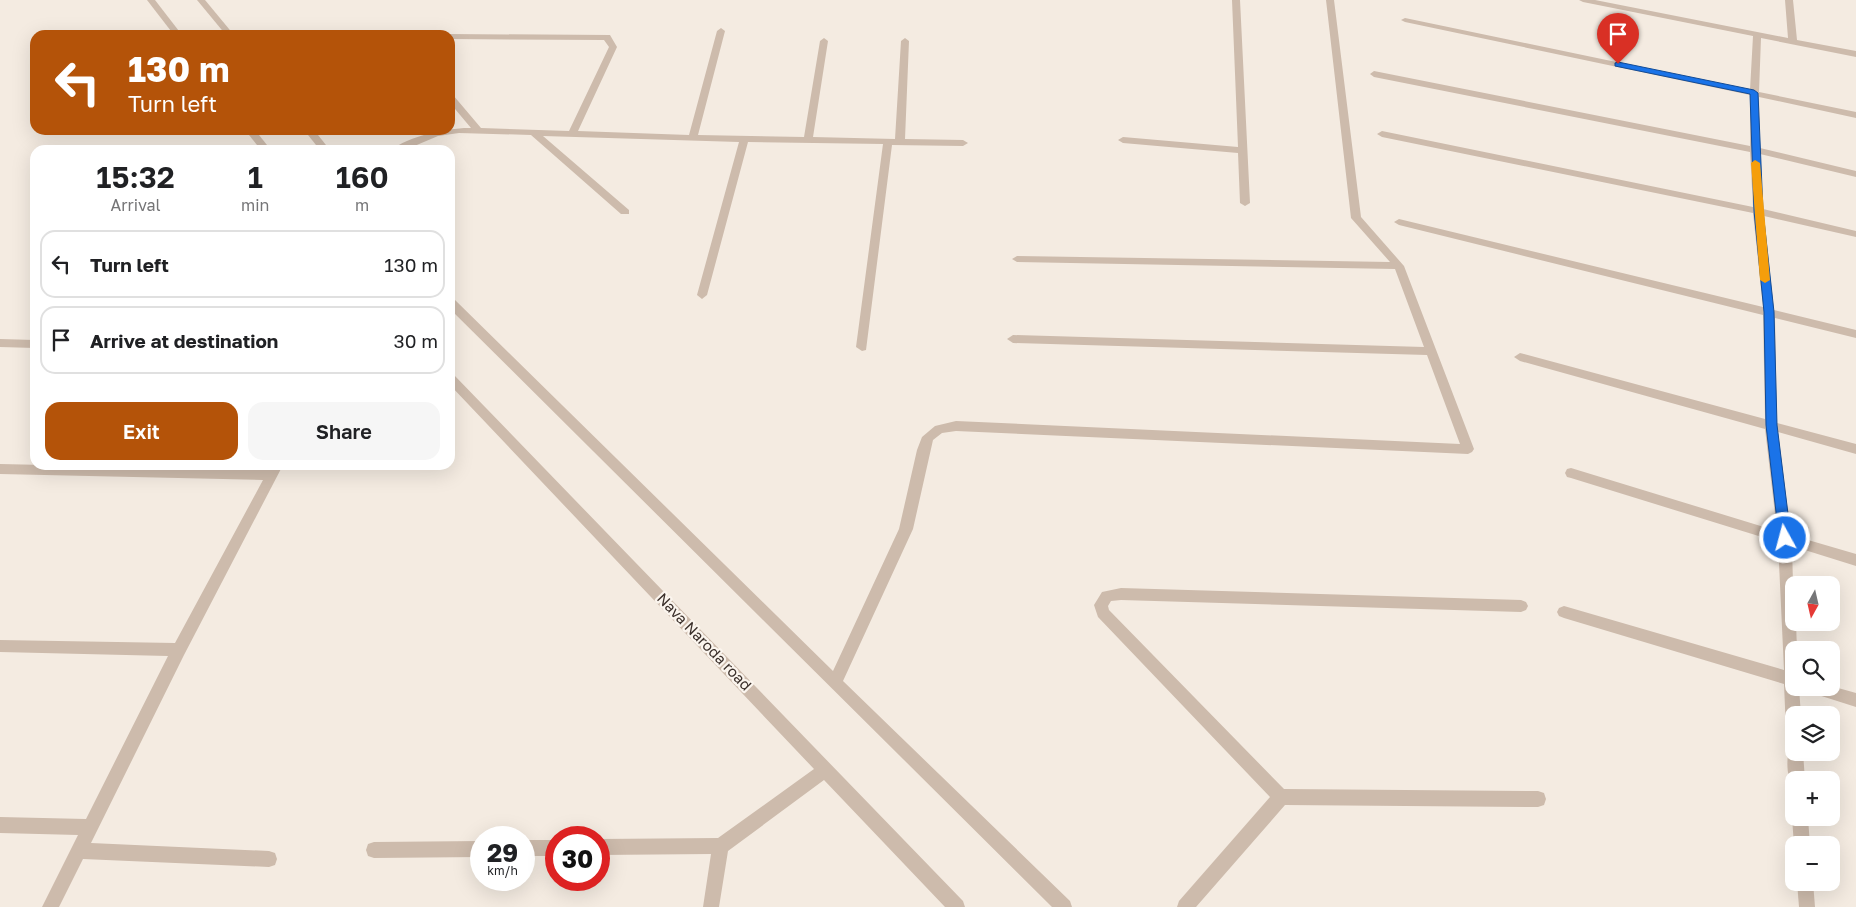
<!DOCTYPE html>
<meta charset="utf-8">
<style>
:root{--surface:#fff;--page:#f6f6f6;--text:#202124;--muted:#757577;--line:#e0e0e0;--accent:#b45309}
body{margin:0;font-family:"Golos Text",sans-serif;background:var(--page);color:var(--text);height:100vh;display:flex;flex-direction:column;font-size:19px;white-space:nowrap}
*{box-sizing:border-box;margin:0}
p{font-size:16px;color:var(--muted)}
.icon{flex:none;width:28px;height:28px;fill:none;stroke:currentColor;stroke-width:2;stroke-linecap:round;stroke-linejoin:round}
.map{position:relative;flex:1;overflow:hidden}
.side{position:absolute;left:30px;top:145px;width:425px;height:325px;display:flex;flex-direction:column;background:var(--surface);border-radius:15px;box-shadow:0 5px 20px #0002}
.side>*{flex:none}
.hud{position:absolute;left:30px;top:30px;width:425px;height:105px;border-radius:15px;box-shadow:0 5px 20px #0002;background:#b45309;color:#fff;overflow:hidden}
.needle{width:32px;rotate:188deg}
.fabs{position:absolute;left:1785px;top:576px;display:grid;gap:10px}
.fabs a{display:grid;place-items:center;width:55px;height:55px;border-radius:10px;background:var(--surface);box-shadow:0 5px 20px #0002;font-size:25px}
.speed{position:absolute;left:470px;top:826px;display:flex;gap:10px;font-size:25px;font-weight:700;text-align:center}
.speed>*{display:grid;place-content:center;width:65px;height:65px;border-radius:50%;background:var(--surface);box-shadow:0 5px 20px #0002;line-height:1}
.speed small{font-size:12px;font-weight:400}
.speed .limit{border:8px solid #d22;background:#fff;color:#111}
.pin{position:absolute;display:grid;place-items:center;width:42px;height:42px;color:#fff;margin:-51px -21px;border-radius:50% 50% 50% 0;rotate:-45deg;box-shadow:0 0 5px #0007}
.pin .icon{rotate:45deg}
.me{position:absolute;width:55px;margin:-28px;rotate:353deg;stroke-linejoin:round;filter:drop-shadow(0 0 4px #0008)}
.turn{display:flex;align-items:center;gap:18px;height:105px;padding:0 15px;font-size:22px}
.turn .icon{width:65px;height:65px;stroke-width:2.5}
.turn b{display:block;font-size:35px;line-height:42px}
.eta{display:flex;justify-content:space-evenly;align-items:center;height:85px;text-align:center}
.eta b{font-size:30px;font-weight:600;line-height:35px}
.button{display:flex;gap:10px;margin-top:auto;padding:10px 15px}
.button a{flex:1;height:58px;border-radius:15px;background:var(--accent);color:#fff;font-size:20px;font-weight:600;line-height:58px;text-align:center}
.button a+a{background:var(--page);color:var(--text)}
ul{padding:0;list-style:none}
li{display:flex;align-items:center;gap:15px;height:68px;margin:0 10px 8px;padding:0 5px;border:2px solid var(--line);border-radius:15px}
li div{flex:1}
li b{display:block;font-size:19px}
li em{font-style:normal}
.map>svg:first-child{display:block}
</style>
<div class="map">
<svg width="1856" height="907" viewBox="0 0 1856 907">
<rect width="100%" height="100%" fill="#f4ebe1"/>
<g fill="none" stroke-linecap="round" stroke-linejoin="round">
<g fill="#cdbbac" fill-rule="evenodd">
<path d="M147 0H155L182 35H174Z"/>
<path d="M197 0H205L234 35H226Z"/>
<path d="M1232 0H1240L1250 203 1245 206 1240 203 1238 153 1123 143 1118 140 1123 137 1238 147Z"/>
<path d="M1326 0H1334L1361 217 1404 266 1474 449 1472 452 1468 454 956 431 942 433 933 440 913 529 843 681 1070 901 1072 907H1052L450 309V298L454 299 833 671 899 529 917 450 922 437 935 426 956 421 1460 444 1427 355 1013 343 1007 339 1013 335 1424 347 1395 269 1017 262 1012 259 1017 256 1390 262 1351 218Z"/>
<path d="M1579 0H1595L1788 38 1785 0H1793L1797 40 1856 51V57L1761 38 1759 92 1856 112V118L1759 97 1760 148 1856 171V177L1760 154 1763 209 1856 231V237L1764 216 1774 310 1856 330V338L1775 318 1777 423 1856 444V454L1778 432 1791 535 1856 554V566L1792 546 1794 622H1796L1797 650H1794V688H1799L1801 715H1794V738L1789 736 1786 731 1784 684 1564 618 1559 616 1557 612 1559 608 1564 606 1784 670 1778 542 1571 478 1567 477 1565 473 1567 469 1571 468 1777 531 1765 429 1520 361 1514 357 1520 353 1765 419 1763 315 1399 225 1394 222 1399 219 1763 307 1753 213 1382 137 1377 134 1382 131 1753 207 1750 152 1374 77 1370 74 1374 71 1750 146V95L1405 22 1401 20 1405 18 1750 90 1753 36 1583 2Z"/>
<path d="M721 28 725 31 698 135 804 137 820 41 824 38 828 41 813 137 895 139 901 41 905 38 909 41 905 139 963 140 968 143 963 146 892 145 866 350 862 351 856 347 883 144 748 142 707 295 702 299 697 295 739 142 543 136 629 210V214H621L531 135 459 133 438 136 405 150H392C407 136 452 127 471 128L450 103V94L453 95 481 128 569 131 609 47 604 40 450 39V35L447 34 610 35 617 47 578 131 689 135 717 31Z"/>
<path d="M245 130H255L271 150H261Z"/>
<path d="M304 130H314L330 150H320Z"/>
<path d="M0 339 35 340V348L0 347Z"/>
<path d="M450 374 454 375 963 901 965 907H945L824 780 728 851 719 907H703L711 854 599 855V839L718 838 814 769 450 385Z"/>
<path d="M0 464 268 470 271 465H283L184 655 91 843 269 851 275 853 277 859 275 865 269 867 83 859 59 907H42L78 835 0 833V817L86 819 168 656 0 652V640L175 643 263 480 0 474Z"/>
<path d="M1121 588 1521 600 1526 602 1528 606 1526 610 1521 612 1121 600 1111 601 1108 606 1109 610 1284 789 1538 791 1544 793 1546 799 1544 805 1538 807 1285 805 1196 907H1177L1179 901 1270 797 1098 617 1094 605 1102 592Z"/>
<path d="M1831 686 1856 693V707L1812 693 1810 688H1831Z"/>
<path d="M1794 745V752H1803L1805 780H1794V786C1786 780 1786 756 1790 747Z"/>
<path d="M1794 814V818H1808L1810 845H1794L1792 818Z"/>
<rect x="524" y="840" width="32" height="16"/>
<path d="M481 841V857L374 858 368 856 366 850 368 844 374 842Z"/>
<path d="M1797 882H1813L1815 907H1799Z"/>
</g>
</g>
<path fill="#1a73e8" stroke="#114b97" d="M1618 62 1754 90 1758 93 1763 211 1774 312 1777 425 1791 538 1789 542H1781L1779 538 1766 425 1764 312 1754 211 1750 94 1615 66V63Z"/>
<path fill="#f59e0b" d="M1755 160 1760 163 1770 280 1765 283 1760 280 1751 163Z"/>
<g text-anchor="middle" stroke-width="4.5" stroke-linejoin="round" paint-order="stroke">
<g font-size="15" fill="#3b302b" stroke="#fbf5ee">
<text transform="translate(704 642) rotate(46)" y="5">Nava Naroda road</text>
</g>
</g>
</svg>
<div class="fabs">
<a><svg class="needle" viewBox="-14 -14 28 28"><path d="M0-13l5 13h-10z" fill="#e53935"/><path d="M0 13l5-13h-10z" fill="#757577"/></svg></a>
<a><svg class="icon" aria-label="search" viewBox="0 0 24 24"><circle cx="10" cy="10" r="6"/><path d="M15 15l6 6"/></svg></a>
<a><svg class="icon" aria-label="layers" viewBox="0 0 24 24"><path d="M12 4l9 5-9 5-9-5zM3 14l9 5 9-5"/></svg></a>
<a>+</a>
<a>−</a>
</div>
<div class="speed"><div>29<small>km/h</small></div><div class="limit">30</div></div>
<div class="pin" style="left:1618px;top:64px;background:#d93025"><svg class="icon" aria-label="arrive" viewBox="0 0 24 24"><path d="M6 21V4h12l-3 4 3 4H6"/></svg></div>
<svg class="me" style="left:1785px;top:538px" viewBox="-20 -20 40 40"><circle r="17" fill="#1a73e8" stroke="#fff" stroke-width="3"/><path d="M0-11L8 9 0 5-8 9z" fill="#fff"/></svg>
<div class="hud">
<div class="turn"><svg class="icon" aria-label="left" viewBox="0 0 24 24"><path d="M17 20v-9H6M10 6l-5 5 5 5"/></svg><div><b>130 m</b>Turn left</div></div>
</div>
<section class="side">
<div class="eta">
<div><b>15:32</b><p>Arrival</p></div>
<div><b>1</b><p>min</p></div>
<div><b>160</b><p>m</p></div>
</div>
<ul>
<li><svg class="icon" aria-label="left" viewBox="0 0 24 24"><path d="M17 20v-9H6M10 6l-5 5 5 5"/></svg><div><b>Turn left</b></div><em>130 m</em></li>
<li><svg class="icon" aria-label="arrive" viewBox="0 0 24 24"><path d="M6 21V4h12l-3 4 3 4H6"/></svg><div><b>Arrive at destination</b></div><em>30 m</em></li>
</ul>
<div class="button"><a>Exit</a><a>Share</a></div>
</section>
</div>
